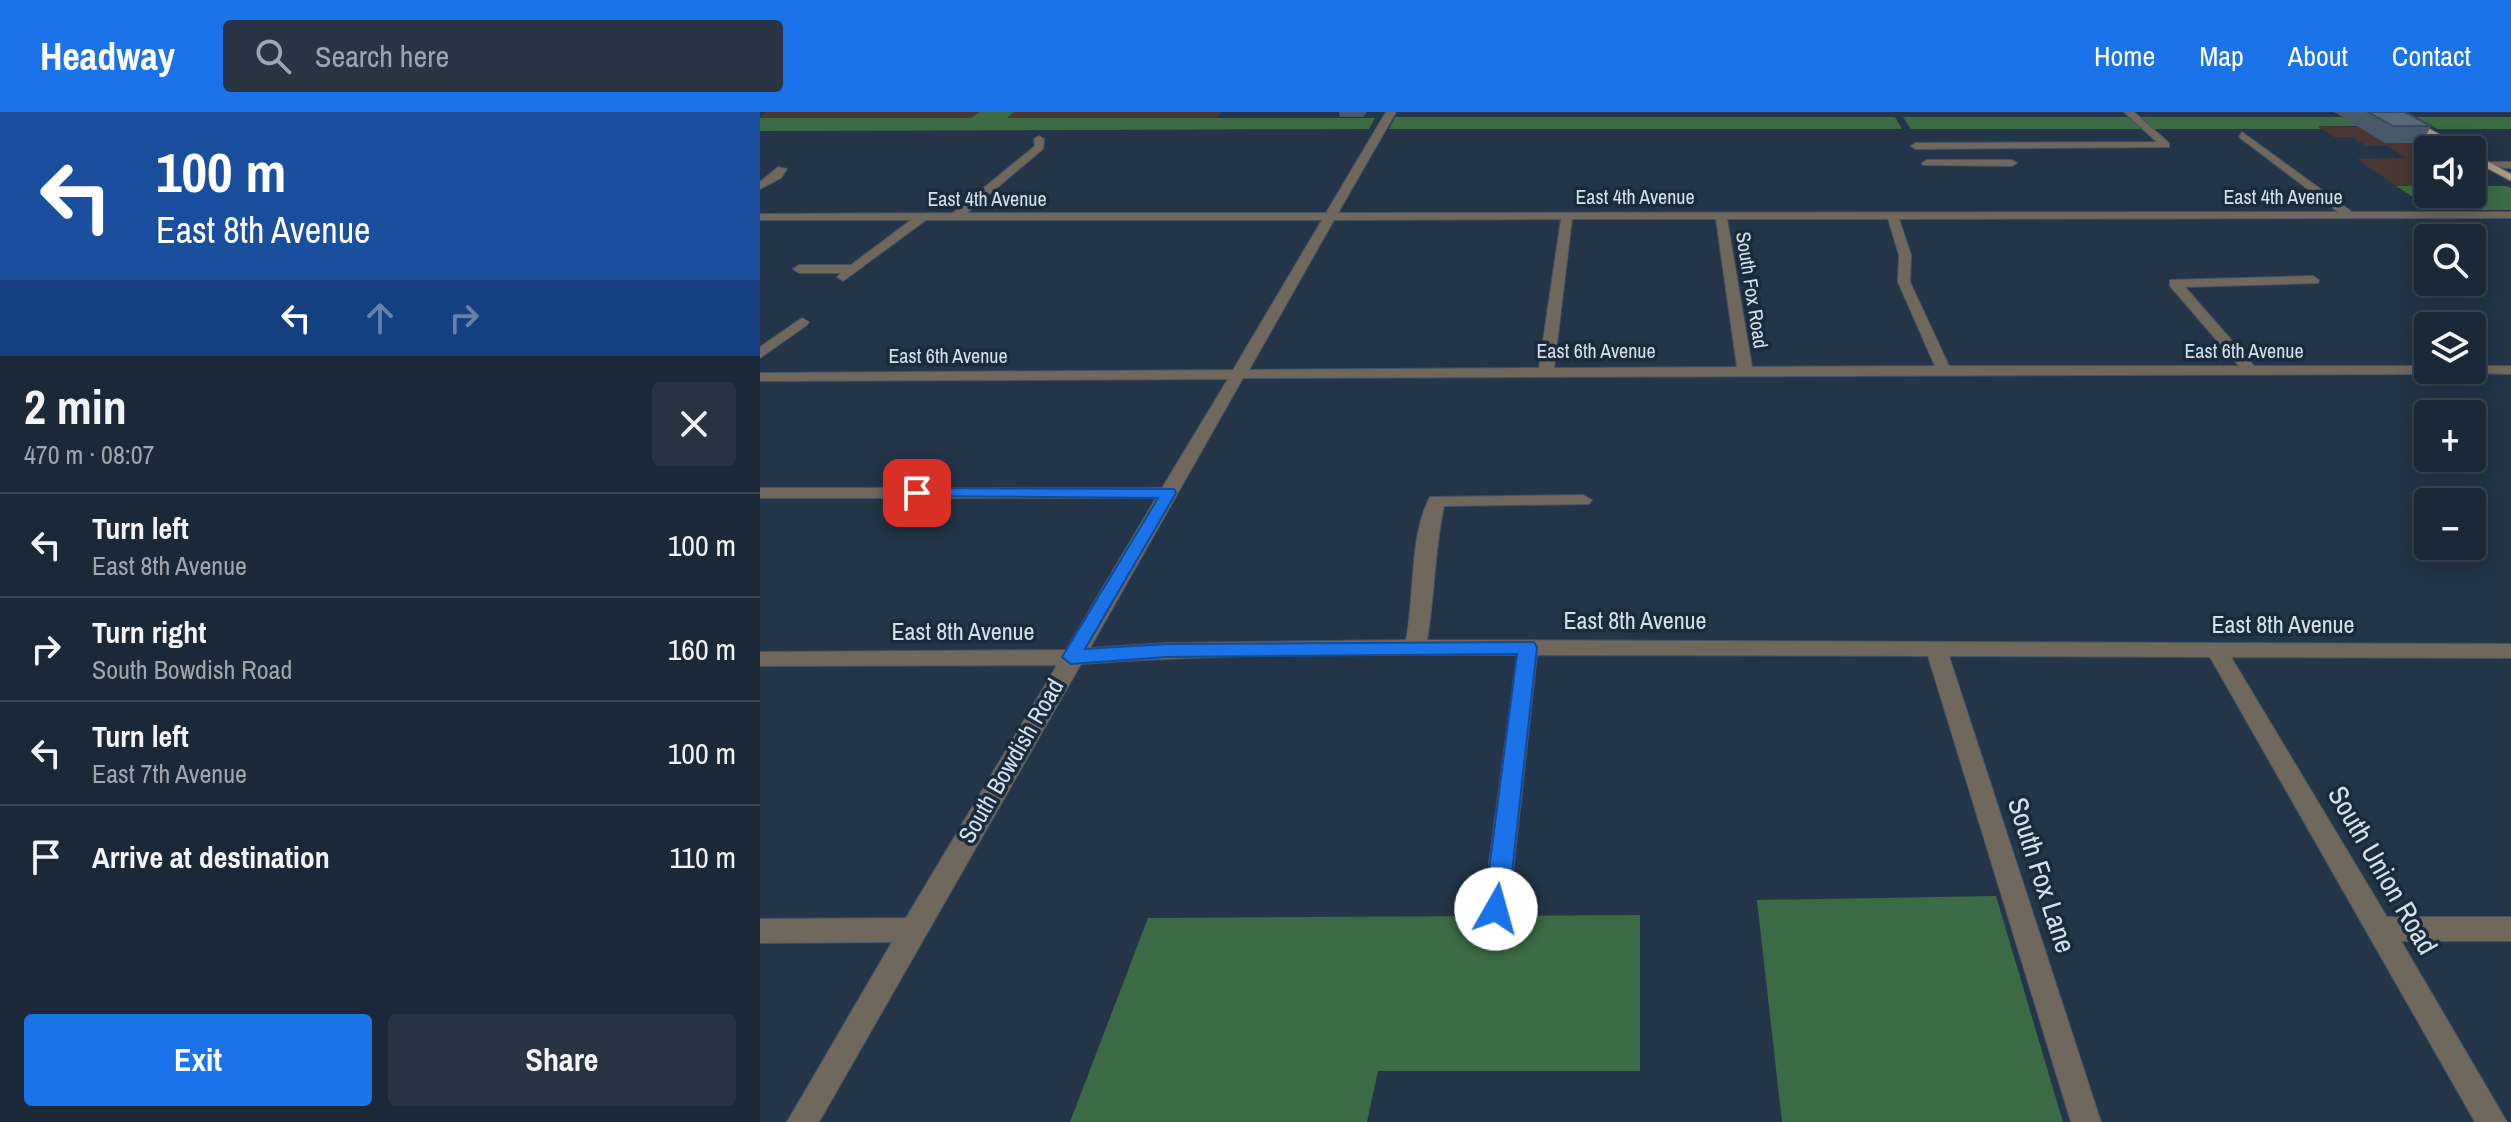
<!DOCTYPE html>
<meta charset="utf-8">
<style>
:root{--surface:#1b2837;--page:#283442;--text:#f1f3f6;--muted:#a0a6ad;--line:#394452;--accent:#1a73e8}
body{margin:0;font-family:"Archivo Narrow",sans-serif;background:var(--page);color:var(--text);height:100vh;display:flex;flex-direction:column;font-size:30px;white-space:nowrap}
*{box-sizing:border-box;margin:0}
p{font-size:26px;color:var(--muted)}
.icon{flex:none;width:44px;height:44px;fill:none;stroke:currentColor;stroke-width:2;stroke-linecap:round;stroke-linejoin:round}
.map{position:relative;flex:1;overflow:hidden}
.side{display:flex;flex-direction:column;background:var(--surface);width:760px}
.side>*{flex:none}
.banner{background:#1a4fa0;color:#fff;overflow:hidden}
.controls{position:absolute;left:1654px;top:24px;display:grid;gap:16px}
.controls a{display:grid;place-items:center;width:72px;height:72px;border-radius:8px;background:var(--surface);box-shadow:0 4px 20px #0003,0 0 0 2px var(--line);font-size:40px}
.pin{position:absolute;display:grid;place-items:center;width:68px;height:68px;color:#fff;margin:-34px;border-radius:16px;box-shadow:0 4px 12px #0006}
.me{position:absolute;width:88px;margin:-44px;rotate:7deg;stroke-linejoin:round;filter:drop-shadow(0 0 6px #0008)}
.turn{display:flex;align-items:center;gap:28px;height:168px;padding:0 24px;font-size:36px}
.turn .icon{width:104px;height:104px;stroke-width:2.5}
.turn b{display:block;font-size:56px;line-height:68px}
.lanes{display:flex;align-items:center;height:76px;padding:0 24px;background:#0003;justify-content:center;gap:40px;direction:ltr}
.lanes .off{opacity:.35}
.round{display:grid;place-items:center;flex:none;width:84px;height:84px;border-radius:8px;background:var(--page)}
.overview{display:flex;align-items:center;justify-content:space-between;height:136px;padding:0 24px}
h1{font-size:48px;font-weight:700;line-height:60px}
.primary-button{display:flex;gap:16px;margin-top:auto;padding:16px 24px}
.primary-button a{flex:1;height:92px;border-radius:8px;background:var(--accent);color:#fff;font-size:32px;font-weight:700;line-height:92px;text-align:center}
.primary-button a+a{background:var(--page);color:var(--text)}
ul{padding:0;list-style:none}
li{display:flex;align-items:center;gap:24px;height:104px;padding:0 24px;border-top:2px solid var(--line)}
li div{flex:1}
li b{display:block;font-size:30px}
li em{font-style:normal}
header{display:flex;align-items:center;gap:48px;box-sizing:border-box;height:112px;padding:0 40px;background:var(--accent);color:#fff}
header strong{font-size:38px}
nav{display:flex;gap:44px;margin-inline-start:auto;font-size:28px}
.search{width:560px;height:72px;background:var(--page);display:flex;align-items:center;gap:20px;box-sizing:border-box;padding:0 28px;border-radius:8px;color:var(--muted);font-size:30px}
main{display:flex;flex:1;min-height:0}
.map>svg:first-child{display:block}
</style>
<header>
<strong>Headway</strong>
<div class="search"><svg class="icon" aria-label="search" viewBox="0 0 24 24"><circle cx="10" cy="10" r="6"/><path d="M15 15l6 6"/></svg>Search here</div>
<nav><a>Home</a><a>Map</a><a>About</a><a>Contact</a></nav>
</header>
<main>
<section class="side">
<div class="banner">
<div class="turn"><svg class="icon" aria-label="left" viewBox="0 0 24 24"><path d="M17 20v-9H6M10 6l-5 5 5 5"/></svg><div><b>100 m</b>East 8th Avenue</div></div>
<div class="lanes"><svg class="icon" aria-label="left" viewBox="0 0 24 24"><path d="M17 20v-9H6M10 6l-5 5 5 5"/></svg><svg class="icon off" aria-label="ahead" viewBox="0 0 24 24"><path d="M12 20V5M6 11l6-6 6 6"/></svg><svg class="icon off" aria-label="right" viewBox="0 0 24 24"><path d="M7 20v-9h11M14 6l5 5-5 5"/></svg></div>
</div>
<div class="overview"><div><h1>2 min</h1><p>470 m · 08:07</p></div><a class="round"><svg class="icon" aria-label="close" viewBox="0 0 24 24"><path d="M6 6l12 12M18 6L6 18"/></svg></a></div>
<ul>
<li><svg class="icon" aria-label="left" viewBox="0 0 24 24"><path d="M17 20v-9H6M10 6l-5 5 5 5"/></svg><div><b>Turn left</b><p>East 8th Avenue</p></div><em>100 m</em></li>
<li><svg class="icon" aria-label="right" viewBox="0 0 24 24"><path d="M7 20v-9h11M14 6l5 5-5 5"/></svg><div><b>Turn right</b><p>South Bowdish Road</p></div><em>160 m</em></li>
<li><svg class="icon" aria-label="left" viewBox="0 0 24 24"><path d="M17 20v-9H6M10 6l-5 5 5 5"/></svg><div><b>Turn left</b><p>East 7th Avenue</p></div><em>100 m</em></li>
<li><svg class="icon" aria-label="arrive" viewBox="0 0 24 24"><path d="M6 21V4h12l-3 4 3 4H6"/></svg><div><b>Arrive at destination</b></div><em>110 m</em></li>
</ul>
<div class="primary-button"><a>Exit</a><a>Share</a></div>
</section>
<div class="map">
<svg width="1751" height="1010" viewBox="0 0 1751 1010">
<rect width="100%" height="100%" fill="#243549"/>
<g fill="#4a3632">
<path d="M6 0H220L210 6H0Z"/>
<path d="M254 0H462L456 6H246Z"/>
<path d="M1556 14 1647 16 1685 38H1668V74H1636L1597 47 1646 46 1627 34H1606L1592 25H1574Z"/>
</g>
<g fill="#3a6b44">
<path d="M220 0H254L247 6H615L609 17 0 19V6H210Z"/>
<path d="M635 5H1135L1142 17H629Z"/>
<path d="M1143 5H1369L1383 17H1151Z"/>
<path d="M1378 5H1628L1599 14H1558L1561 17H1392Z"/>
<path d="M1656 5H1751V17H1677Z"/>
<path d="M1636 74H1668V82H1712V74H1747L1751 76V98H1673Z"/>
<path d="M1236 784 1303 1010H1022L997 788Z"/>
<path d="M880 803V959H618L607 1010H310L388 806Z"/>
</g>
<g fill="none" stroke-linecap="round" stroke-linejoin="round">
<defs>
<g id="minor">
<path d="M626 0H636L578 101 1578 100 1479 25 1482 20 1592 100H1751V106L1139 107 1151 143 1150 170 1189 254H1479L1410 174V168L1553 164 1559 168 1558 171 1425 175 1494 254H1668V258H1679L1672 262 483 266 330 536 407 531 646 528C655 485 649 424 670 385L823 383 832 388 829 392 684 394C674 440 675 483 667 528L1751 532V546L1471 545 1627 805H1751V829H1641L1747 1010H1715L1450 545 1189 544 1341 1010H1311L1168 544 777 543 749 797 745 805 736 809 727 805 723 797 757 543C611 542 466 541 321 552L59 1010H27L132 830 0 831V807L146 806 297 553 0 554V540L306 538 396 386H0V376H402L468 267 0 269V261L473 258 562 108H166L83 169 77 165 81 161H39L33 157 39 153H91L151 108H0V102L193 101 275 34 274 27 279 24 284 27 283 37 207 101H566ZM801 107 779 256 489 258 574 108ZM812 107H956L977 255 794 256ZM967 107H1128L1139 143 1138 170 1175 254 992 255Z"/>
<path d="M1364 0H1374L1409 31V35L1156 37 1151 34 1156 31 1397 30Z"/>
<path d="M1167 48H1252L1257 51 1252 54 1163 53 1162 51Z"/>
<path d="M1729 50H1751V56L1725 55V51Z"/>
<path d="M18 55 27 57 21 66 0 77V70Z"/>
<path d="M42 206 49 210 47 213 0 246V235Z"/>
<path d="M1712 254H1751V262L1707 261 1705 258H1712Z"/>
</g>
<g id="major">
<path d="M1628 0H1640L1707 38H1695Z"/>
<path d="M1712 41 1751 62V69L1712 48Z"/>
</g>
</defs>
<use href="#minor" stroke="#445466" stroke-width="2"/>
<use href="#major" stroke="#445466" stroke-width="2"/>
<use href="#minor" fill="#70675d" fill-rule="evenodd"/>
<use href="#major" fill="#aa9985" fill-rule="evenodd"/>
</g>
<g fill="#49596c">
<path d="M579 0H607L603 5H580Z"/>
<path d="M1574 0H1645L1671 14 1662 31H1625Z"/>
</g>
<path fill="#55687d" stroke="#3c4958" stroke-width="2" d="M1608 0H1645L1671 14H1633Z"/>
<path fill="#1a73e8" stroke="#114b97" stroke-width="2" d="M157 376 414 377 416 381 325 537 407 532 774 530 777 535 748 797 744 804 736 807 727 804 724 797 757 542 407 545 311 552 302 545 398 386 151 384 149 381Z"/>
<g text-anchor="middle" stroke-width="7" stroke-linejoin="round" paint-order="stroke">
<g font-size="20" fill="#d5e0ec" stroke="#1a2b3e">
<text x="875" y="92">East 4th Avenue</text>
<text x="1523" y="92">East 4th Avenue</text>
<text x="227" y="94">East 4th Avenue</text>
<text transform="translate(992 178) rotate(81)" y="7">South Fox Road</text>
<text x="836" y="246">East 6th Avenue</text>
<text x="1484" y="246">East 6th Avenue</text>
<text x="188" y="251">East 6th Avenue</text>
</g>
<g font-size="24" fill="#d5e0ec" stroke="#1a2b3e">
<text x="875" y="517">East 8th Avenue</text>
<text x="1523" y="521">East 8th Avenue</text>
<text x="203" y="528">East 8th Avenue</text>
<text transform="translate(251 649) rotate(-60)" y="8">South Bowdish Road</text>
</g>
<g font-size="28" fill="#d5e0ec" stroke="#1a2b3e">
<text transform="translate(1623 758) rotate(60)" y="10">South Union Road</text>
<text transform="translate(1282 763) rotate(72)" y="10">South Fox Lane</text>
</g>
</g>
</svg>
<div class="controls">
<a><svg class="icon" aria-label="sound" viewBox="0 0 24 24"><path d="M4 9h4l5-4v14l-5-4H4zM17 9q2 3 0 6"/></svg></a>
<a><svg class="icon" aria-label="search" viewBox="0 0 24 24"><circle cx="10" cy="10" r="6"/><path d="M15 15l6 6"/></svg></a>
<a><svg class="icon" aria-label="layers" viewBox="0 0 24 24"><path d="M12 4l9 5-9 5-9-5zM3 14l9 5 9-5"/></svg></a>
<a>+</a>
<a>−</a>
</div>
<div class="pin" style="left:157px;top:381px;background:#d93025"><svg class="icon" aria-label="arrive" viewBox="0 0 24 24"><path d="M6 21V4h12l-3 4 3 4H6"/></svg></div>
<svg class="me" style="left:736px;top:797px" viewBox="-20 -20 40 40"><circle r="19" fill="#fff"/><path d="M0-13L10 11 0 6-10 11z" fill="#1a73e8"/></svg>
</div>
</main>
